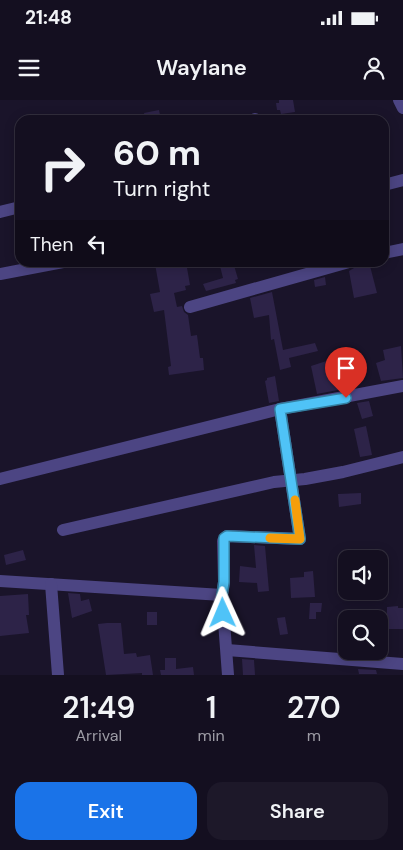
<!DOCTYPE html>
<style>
:root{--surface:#140f20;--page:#1d1829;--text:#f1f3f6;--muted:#9d9ca5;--line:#332f3e;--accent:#1a73e8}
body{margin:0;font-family:"DM Sans",sans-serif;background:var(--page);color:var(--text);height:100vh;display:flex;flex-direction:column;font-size:19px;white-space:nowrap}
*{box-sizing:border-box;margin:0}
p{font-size:16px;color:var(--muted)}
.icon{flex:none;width:28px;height:28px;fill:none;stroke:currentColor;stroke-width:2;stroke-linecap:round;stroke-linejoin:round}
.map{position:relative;height:575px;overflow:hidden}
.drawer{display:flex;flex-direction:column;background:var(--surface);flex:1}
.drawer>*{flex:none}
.top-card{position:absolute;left:15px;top:15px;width:374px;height:152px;border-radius:15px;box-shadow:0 2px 12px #0003,0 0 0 1px var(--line);background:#140f20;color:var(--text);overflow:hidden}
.controls{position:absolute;left:338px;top:450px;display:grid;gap:10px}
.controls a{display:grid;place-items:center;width:50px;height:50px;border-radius:10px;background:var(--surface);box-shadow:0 2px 12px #0003,0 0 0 1px var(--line);font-size:25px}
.pin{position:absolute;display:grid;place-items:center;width:42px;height:42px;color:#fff;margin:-51px -21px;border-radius:50% 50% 50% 0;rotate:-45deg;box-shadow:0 0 5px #0007}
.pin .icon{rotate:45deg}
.me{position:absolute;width:55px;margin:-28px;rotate:359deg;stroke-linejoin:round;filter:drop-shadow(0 0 4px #0008)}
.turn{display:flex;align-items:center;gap:18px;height:105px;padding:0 15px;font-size:22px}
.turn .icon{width:65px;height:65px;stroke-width:2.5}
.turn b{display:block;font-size:35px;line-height:42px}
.then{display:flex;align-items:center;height:48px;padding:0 15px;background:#0003;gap:10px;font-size:19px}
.eta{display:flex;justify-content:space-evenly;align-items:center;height:85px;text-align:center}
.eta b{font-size:30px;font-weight:600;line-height:35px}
.button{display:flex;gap:10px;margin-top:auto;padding:10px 15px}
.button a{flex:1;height:58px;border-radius:15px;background:var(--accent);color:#fff;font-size:20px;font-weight:600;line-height:58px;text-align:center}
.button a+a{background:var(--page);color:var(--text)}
.status{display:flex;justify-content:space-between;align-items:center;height:35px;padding:0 25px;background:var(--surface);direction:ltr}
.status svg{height:14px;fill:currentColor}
header{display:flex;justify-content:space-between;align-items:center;height:65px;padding:0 15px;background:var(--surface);font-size:22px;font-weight:600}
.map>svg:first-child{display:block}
</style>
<div class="status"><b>21:48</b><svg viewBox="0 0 49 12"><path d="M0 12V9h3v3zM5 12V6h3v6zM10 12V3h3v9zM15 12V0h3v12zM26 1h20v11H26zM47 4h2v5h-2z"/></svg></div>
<header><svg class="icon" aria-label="menu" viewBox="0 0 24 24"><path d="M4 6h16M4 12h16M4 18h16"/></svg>Waylane<svg class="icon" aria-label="person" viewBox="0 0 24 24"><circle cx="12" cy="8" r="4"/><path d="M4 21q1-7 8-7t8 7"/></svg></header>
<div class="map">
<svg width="403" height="575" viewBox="0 0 403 575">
<rect width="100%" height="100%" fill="#1a142a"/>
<g fill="#2d2348">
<path d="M279 0H293L295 12 281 14 280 10H277L276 3H279Z"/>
<path d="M159 10 161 20H146L144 13Z"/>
<path d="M186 162 190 185 185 186 186 190 174 193 177 207 182 206 184 212 188 215 191 236 197 235 200 258H203L204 270 169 275 168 267 171 266 164 210 154 212 150 194 160 192 155 164Z"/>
<path d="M219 162H233L238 179 235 180 236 183 206 191 203 184 223 178Z"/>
<path d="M369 162 377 193 354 198 349 171 354 168 357 163Z"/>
<path d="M325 177 326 185 315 187 314 180Z"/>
<path d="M272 192 283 250 315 243 318 251 289 258 291 267 280 270 274 239 271 240 269 215 254 218 250 198Z"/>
<path d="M401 246 403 278 381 281 376 263 385 260 383 250Z"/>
<path d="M345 255 353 287 317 294 311 266Z"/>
<path d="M275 276 279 301 269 303 265 281 267 280V278Z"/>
<path d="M369 301 373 316 362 319 357 303Z"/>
<path d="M366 326 372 355 360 357 354 329Z"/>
<path d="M361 393V404L339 407 338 394Z"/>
<path d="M254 445 265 446 269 491 258 492 257 483 239 482 240 466 256 468Z"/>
<path d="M23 450 26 460 6 465 4 455Z"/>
<path d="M313 471 315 497 291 498 290 478 304 477V472Z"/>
<path d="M68 493 80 494 81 501 89 499 92 511 72 518Z"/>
<path d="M28 494 29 515H26L29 533 0 536V496Z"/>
<path d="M310 503H322L321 512H316V519H309Z"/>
<path d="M398 506V508H403V529H389L386 523H383L382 514H387V507Z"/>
<rect x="147" y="512" width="10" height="13"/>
<path d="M285 517 288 534 280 535 277 518Z"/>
<path d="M107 523H121L124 554 136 553 137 557 150 555 153 575H142V573L106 575 98 524Z"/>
<path d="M165 558H176V569L193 567 194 575H161L160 570H165Z"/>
<path d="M242 559 254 560 255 575H243Z"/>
<path d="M358 569 376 570 377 574H359Z"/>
</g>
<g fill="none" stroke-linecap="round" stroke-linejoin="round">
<g stroke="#4c4583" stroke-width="12">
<path d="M399 0 403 8"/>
<path d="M255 19V20"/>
<path d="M384 85 403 80"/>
<path d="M0 112 20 107"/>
<path d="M384 153 403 149"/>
<path d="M0 174 63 162"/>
<path d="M190 207 349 162"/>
<path d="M0 379 280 309 403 286"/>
<path d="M63 430 274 382 305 379 343 372 403 357"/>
<path d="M0 481 222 495"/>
<path d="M51 484 58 575"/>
<path d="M227 550 403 564"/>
<path d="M228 575 222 495 224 482 223 441 227 436 300 439 280 309"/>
</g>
</g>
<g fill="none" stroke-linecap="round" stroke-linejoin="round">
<defs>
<path id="route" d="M223 513 222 495 224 482V438L227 436 300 439 280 309 346 298"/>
</defs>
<use href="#route" stroke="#337fa1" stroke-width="12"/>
<use href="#route" stroke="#4fc3f7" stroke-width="9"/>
<path stroke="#f59e0b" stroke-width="9" d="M270 438 300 439 295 400"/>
</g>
</svg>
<div class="controls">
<a><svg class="icon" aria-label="sound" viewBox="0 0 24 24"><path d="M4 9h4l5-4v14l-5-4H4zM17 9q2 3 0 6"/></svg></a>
<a><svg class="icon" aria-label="search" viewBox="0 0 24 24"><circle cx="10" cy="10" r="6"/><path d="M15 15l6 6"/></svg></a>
</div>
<div class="pin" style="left:346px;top:298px;background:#d93025"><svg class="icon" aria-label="arrive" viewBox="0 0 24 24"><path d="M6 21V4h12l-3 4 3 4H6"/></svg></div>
<svg class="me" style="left:223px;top:513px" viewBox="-20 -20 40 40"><path d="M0-17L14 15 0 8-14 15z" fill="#4fc3f7" stroke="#fff" stroke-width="4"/></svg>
<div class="top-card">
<div class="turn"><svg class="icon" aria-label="right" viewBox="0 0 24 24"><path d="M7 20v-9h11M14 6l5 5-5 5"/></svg><div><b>60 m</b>Turn right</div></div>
<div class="then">Then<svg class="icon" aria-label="left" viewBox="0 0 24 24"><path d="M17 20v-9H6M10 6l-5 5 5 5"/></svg></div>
</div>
</div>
<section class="drawer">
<div class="eta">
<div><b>21:49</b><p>Arrival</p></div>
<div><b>1</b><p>min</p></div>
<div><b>270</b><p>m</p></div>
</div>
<div class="button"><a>Exit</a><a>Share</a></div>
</section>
